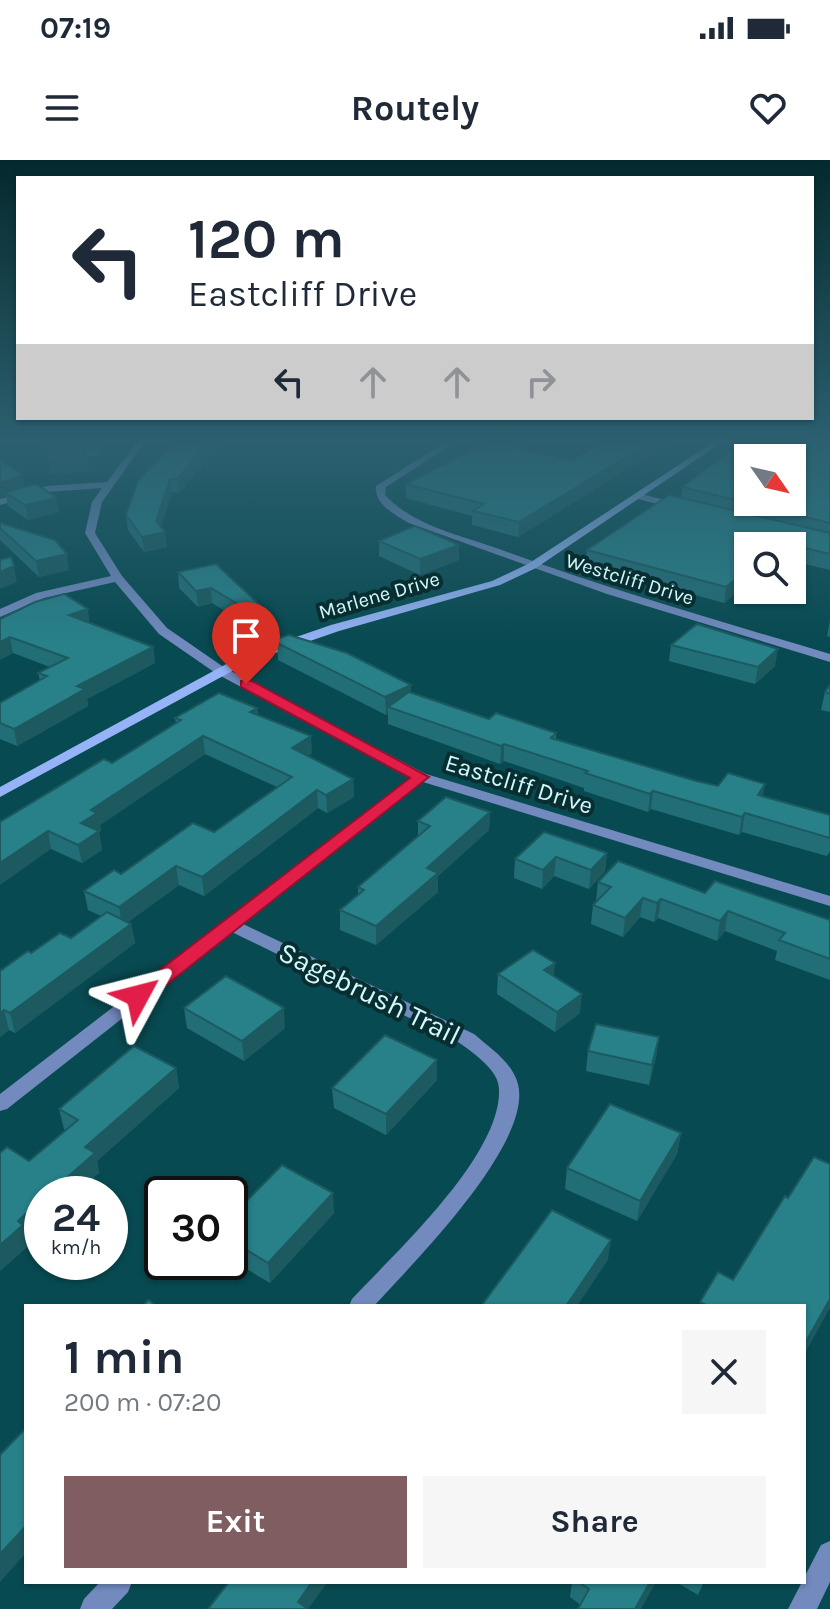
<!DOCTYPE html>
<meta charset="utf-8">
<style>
:root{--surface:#fff;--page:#f6f6f7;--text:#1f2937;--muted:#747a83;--accent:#7f5d61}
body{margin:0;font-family:Karla,sans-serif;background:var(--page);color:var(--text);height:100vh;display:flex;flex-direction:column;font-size:30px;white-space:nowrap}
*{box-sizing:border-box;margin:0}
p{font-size:26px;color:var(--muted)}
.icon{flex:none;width:44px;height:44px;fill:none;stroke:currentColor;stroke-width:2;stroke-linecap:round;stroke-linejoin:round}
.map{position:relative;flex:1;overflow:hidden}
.details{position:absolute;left:24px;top:1144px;width:782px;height:280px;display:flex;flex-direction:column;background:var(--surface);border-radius:0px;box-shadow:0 2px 6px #0004}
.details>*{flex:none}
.guide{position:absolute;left:16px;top:16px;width:798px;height:244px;border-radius:0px;box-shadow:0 2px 6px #0004;background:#fff;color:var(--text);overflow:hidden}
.needle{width:52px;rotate:124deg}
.buttons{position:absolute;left:734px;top:284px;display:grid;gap:16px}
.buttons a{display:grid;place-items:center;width:72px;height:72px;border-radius:0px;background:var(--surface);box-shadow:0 2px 6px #0004;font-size:40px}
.speed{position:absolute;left:24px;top:1016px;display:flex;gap:16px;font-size:40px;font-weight:700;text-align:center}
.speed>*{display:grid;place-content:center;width:104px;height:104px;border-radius:50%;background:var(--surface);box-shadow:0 2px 6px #0004;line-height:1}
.speed small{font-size:20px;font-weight:400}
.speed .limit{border:4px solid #111;border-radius:12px;background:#fff;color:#111}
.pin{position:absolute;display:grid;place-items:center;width:68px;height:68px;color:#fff;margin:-82px -34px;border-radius:50% 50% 50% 0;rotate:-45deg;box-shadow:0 0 8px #0007}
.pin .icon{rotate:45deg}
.me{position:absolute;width:88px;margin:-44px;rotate:52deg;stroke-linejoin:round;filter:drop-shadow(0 0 6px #0008)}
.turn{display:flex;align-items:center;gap:28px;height:168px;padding:0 40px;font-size:36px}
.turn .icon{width:104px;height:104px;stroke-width:2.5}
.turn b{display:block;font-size:56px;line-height:68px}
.lanes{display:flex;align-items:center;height:76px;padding:0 40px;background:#0003;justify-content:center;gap:40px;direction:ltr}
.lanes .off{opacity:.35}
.round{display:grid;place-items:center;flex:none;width:84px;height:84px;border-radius:0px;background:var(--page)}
.head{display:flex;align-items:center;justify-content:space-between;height:136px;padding:0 40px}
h1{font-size:48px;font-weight:700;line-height:60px}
.button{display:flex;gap:16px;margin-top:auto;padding:16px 40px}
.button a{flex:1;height:92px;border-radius:0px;background:var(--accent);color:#fff;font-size:32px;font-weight:700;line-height:92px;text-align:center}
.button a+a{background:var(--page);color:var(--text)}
.status{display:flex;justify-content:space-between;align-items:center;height:56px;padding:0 40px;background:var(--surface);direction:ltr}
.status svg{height:22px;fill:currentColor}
header{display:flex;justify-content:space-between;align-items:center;height:104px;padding:0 40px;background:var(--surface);font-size:36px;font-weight:700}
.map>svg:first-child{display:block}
</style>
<div class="status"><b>07:19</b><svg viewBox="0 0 49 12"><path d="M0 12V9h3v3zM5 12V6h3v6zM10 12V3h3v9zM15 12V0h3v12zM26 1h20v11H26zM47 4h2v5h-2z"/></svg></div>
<header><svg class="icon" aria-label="menu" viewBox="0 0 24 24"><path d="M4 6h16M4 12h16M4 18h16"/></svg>Routely<svg class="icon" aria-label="heart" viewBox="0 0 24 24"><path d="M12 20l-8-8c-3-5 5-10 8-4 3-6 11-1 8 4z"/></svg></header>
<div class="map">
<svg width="830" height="1449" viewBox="0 0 830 1449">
<rect width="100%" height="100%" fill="#084a51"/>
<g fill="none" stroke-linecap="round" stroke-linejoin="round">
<g fill="#738abf" fill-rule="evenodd">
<path d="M136 283H144L102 342 95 373 122 416 167 468 225 508 426 614 830 736V746L423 622 243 764 474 874C490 888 512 902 518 924 533 984 412 1104 374 1146H349L352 1139C395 1093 502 995 499 929 499 911 475 894 461 884 440 870 414 861 391 849 338 824 285 798 232 772L7 949 0 951V934L411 618 217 514 159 474 115 422 44 438 0 457V449L36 433 111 416 85 373 92 342 102 328 47 332 0 345V339L47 326 107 322Z"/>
<path d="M444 283H454L386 327 385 335C414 366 460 375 499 389 608 429 719 461 830 494V502L607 434 409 363C395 355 374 344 376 326Z"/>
<path d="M637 333 685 345 686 347 681 350 634 338 632 336Z"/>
<path d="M830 1381V1422L817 1449H788L821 1385Z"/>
<path d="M100 1422H132L128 1432 112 1449H80L84 1439Z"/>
</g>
<path fill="#95b3f6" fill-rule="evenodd" d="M712 283H721L536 408 500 425 339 471 249 502 0 637V627L241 496 331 465 492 421 528 404Z"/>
</g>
<g fill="#226e76">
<path d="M47 283H103L98 296H87L89 311 51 314 46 285Z"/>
<path d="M484 283H524L520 289 572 300 601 283H669L518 377 472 365V356L406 338V324L482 285Z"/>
<path d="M741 283H830V410L792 401V386H748V423L724 443 586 405 587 390 681 338 682 327Z"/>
<path d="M220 284 179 333 172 332 161 367 167 387 144 392 128 370 126 355 138 321Z"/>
<path d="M0 300 25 326 59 352 28 360 8 346 6 336 0 338Z"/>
<path d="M0 363 69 410 39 417 0 380Z"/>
<path d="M379 381 459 385V400L420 415 379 396Z"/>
<path d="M178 412 265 450 266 466 261 473 212 443 198 447 179 428Z"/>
<path d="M0 459 90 463 153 487 155 503 87 539 88 546 17 586 0 579V543L40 520 38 513 50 507 13 493Z"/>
<path d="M830 460V477L827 476Z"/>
<path d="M277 483 411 525V533L489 559 556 573V579L696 621 763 636 830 655V691L827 696 742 672 739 675 651 649 648 652 584 631V628L504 601 500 604 388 564V553L386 555 278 500Z"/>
<path d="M671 485 775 506 755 524 669 501Z"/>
<path d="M830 525V552L821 550 825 532Z"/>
<path d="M257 548 258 555 312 593 308 596 353 619 354 637 327 653 318 648 204 736 179 725 128 762 131 764 135 783 15 873 9 870 0 877V811L31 793 71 778 101 756 88 750 84 731 214 672 277 627 205 594 100 665 101 671 99 672 102 690 82 703 51 689 0 662 112 603 176 563 175 558Z"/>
<path d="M490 652 489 670 438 716V732L376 785 340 770V750L358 734V727L418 676V661Z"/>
<path d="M607 693 605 711 589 729 554 716 542 729 514 718 515 699Z"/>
<path d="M598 722 705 733 830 760V820L775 800 777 791 725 771 717 781 658 758 654 762 640 757 623 777 591 764 593 745 597 741H596Z"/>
<path d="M498 814 554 816 580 853 555 872 497 834Z"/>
<path d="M184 848 285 868 244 901 187 868Z"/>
<path d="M659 877 656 897 649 925 586 911 588 891Z"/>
<path d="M176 908 179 928 97 1001 99 1013 42 1034V1064L27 1078 29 1085 0 1111 29 1001 66 970 64 969 59 949Z"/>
<path d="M437 920 386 975 334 948 332 928Z"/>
<path d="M681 973 677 994 637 1061 565 1029 567 1008Z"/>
<path d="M334 1053 270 1123 230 1099V1058Z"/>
<path d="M572 1422H656L581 1445 570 1437Z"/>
<path d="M676 1422H704L698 1435Z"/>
</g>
<g fill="#1c5a60">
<path d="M70 283H85L89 311 51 314 46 285Z"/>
<path d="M96 283H103L98 296Z"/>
<path d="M208 283H219L220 284 179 333 177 319Z"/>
<path d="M517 283H524L514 301V288Z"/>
<path d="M649 283H669L518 377 519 362Z"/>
<path d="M23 315 25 329 5 332 6 336 0 338V323Z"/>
<path d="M170 319 172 332 159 373 165 372 167 387 144 392 142 377 156 361Z"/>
<path d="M57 338 59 352 28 360 25 345Z"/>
<path d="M459 385V400L420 415V399Z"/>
<path d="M67 394 69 410 39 417 36 401Z"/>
<path d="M14 406 17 422 0 429V412Z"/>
<path d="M748 409V423L724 443 726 427Z"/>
<path d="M211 428 212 443 198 447 196 431Z"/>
<path d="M88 449 90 465 69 455Z"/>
<path d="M265 450 266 466 261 473 259 457Z"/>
<path d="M10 477 13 493 0 500V482Z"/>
<path d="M153 487 155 503 87 539 88 546 17 586 14 569 77 526Z"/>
<path d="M778 489 775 506 755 524 758 507Z"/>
<path d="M411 525V542L388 547V553L386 555 385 537Z"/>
<path d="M257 548 258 565 250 552Z"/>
<path d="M203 576 205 594 100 665 101 671 99 672 102 690 82 703 78 685 81 663 91 650Z"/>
<path d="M311 576 312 593 294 606 292 588Z"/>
<path d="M504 584V601L500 604 501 586Z"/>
<path d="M353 619 354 637 327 653 326 635Z"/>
<path d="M765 624 762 642 758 635Z"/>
<path d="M317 630 318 648 204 736 202 717Z"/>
<path d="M653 631 651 649 648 652 650 634Z"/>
<path d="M490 652 489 670 438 716V732L376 785V766L427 708Z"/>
<path d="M745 653 742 672 739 675 742 657Z"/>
<path d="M48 671 51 689 0 725V703Z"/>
<path d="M607 693 605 711 589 729 591 710Z"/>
<path d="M556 697 554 716 542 729 543 710Z"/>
<path d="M176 706 179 725 122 766 119 747Z"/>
<path d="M643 738 640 757 623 777 625 758Z"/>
<path d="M661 739 658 758 654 762 657 743Z"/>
<path d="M728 751 725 771 717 781 720 761Z"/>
<path d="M131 764 135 783 15 873 10 853Z"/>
<path d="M555 803 553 823 544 810Z"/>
<path d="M582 834 580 853 555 872 557 852Z"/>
<path d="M284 848 285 868 244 901 242 881Z"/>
<path d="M4 850 9 870 0 877V853Z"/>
<path d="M659 877 656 897 649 925 652 905Z"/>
<path d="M437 900V920L386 975V954Z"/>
<path d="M176 908 179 928 97 1001 99 1013 76 1034H48L85 987Z"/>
<path d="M681 973 677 994 637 1061 640 1041Z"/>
<path d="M333 1033 334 1053 270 1123 268 1103Z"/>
<path d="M42 1039V1064L27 1078 29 1085 0 1111V1085L18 1061Z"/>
<path d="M611 1080 608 1100 577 1146H566Z"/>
<path d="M830 1139V1148L804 1195V1185Z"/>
<path d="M26 1366V1393L0 1422V1394Z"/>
<path d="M312 1422H328L308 1449 298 1442Z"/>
<path d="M650 1422H656L641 1449H635Z"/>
</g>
<g fill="#288089" stroke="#1c5a60" stroke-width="2" fill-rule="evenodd">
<path d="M47 283H70L46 285Z"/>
<path d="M170 283H208L177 319H170L156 361 165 372 142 377 126 355 138 321 166 291Z"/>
<path d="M484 283H517L514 288 572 300 601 283H649L519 362 473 351 484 344 406 324 482 285Z"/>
<path d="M741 283H799L830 288V363L682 327ZM748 298H792V342H748Z"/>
<path d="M0 300 23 315 0 323Z"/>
<path d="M36 324 57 338 25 345 5 332Z"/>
<path d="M669 335 830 373V394L781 382 777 386H748V409L726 427 587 390Z"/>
<path d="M0 363 55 380 67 394 36 401 0 368Z"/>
<path d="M415 366 459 385 420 399 379 381Z"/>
<path d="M11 397 14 406 0 412V400Z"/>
<path d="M216 404 265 450 259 457 211 428 196 431 178 412Z"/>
<path d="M64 434 88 449 69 455 153 487 77 526 85 529 14 569 0 563V543L47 516 38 513 68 498 10 477 0 482V459L35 442Z"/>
<path d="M697 464 778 489 758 507 671 485Z"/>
<path d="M289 475 347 493 411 525 385 537 277 483 279 478Z"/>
<path d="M830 525V534L825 532Z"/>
<path d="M409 532 489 559 496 553 556 573 551 578 696 621 718 626 728 613 765 624 758 635 830 655V678L745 653 742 657 653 631 650 634 585 613 588 611 504 584 501 586 388 547Z"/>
<path d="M219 533 257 548 250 552 311 576 292 588 353 619 326 635 317 630 202 717 176 706 119 747 84 731 114 710 121 714 193 663 214 672 292 617 203 576 91 650 97 653 81 663 99 671 78 685 48 671 0 703V662L104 599 112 603 181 560 175 558Z"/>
<path d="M446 637 490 652 427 708 438 713 376 766 340 750 364 730 358 727 430 666 418 661Z"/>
<path d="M544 672 607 693 591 710 556 697 543 710 515 699Z"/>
<path d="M618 701 705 733 715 721 830 760V799L779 780 785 773 728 751 720 761 661 739 657 743 643 738 625 758 593 745 611 727 598 722Z"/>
<path d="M107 752 131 764 10 853 4 850 0 853V811L28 791 31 793 60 773 71 778Z"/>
<path d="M533 790 555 803 544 810 582 834 557 852 498 814Z"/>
<path d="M226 816 284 848 242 881 184 848Z"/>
<path d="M596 864 659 877 652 905 588 891Z"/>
<path d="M385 875 437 900 386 954 332 928Z"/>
<path d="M134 886 176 908 85 987 95 993 48 1034H42V1039L18 1061 23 1065 0 1085V993L7 987 29 1001 78 960 59 949Z"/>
<path d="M610 944 681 973 640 1041 567 1008Z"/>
<path d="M814 997 830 1004V1139L804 1185V1146H708L700 1142 718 1112 733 1120 785 1036 788 1038Z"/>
<path d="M282 1005 333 1033 268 1103 230 1080V1058Z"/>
<path d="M552 1050 611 1080 566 1146 482 1145Z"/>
<path d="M148 1140 157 1146H143Z"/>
<path d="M26 1268V1366L0 1394V1295Z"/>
<path d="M229 1422H312L298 1442 308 1449H208Z"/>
<path d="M579 1422H650L635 1449H578L589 1429Z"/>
</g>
<linearGradient id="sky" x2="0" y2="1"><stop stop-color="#04292d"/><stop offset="0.58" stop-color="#2c6070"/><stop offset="1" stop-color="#2c6070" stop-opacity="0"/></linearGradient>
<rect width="830" height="485" fill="url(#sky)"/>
<path fill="#e11d48" stroke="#92132f" stroke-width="2" d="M241 521H252L429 617 146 841H131L128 836 131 832 410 618 241 527Z"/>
<g text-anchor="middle" stroke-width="8" stroke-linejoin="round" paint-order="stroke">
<g font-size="20" fill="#d2fafe" stroke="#092e31">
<text transform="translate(630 419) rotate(17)" y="7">Westcliff Drive</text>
<text transform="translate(379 435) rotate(-16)" y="7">Marlene Drive</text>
</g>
<g font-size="24" fill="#d2fafe" stroke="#092e31">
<text transform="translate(519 624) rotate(17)" y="8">Eastcliff Drive</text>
</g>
<g font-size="28" fill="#d2fafe" stroke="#092e31">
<text transform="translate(370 833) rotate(26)" y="10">Sagebrush Trail</text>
</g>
</g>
</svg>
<div class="buttons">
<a><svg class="needle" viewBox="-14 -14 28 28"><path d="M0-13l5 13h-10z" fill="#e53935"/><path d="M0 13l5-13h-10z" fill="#747a83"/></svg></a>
<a><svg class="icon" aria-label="search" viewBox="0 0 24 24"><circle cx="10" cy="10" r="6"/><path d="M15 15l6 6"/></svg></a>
</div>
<div class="speed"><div>24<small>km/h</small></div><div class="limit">30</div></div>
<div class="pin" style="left:246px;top:524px;background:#d93025"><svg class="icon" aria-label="arrive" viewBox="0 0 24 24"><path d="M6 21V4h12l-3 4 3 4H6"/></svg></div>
<svg class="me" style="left:138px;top:836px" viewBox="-20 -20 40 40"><path d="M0-17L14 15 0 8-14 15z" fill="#e11d48" stroke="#fff" stroke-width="4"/></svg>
<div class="guide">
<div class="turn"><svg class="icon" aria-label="left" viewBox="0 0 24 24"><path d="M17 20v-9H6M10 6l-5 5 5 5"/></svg><div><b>120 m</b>Eastcliff Drive</div></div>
<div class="lanes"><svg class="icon" aria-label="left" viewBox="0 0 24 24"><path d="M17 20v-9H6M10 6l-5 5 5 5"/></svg><svg class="icon off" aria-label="ahead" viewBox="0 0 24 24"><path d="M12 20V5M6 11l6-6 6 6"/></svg><svg class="icon off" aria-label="ahead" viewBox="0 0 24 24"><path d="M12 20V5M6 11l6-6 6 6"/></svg><svg class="icon off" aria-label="right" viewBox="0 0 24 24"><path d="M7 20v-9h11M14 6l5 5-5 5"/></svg></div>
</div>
<section class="details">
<div class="head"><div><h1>1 min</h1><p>200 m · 07:20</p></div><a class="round"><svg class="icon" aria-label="close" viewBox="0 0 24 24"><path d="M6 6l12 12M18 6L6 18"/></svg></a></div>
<div class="button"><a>Exit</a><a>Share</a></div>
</section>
</div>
